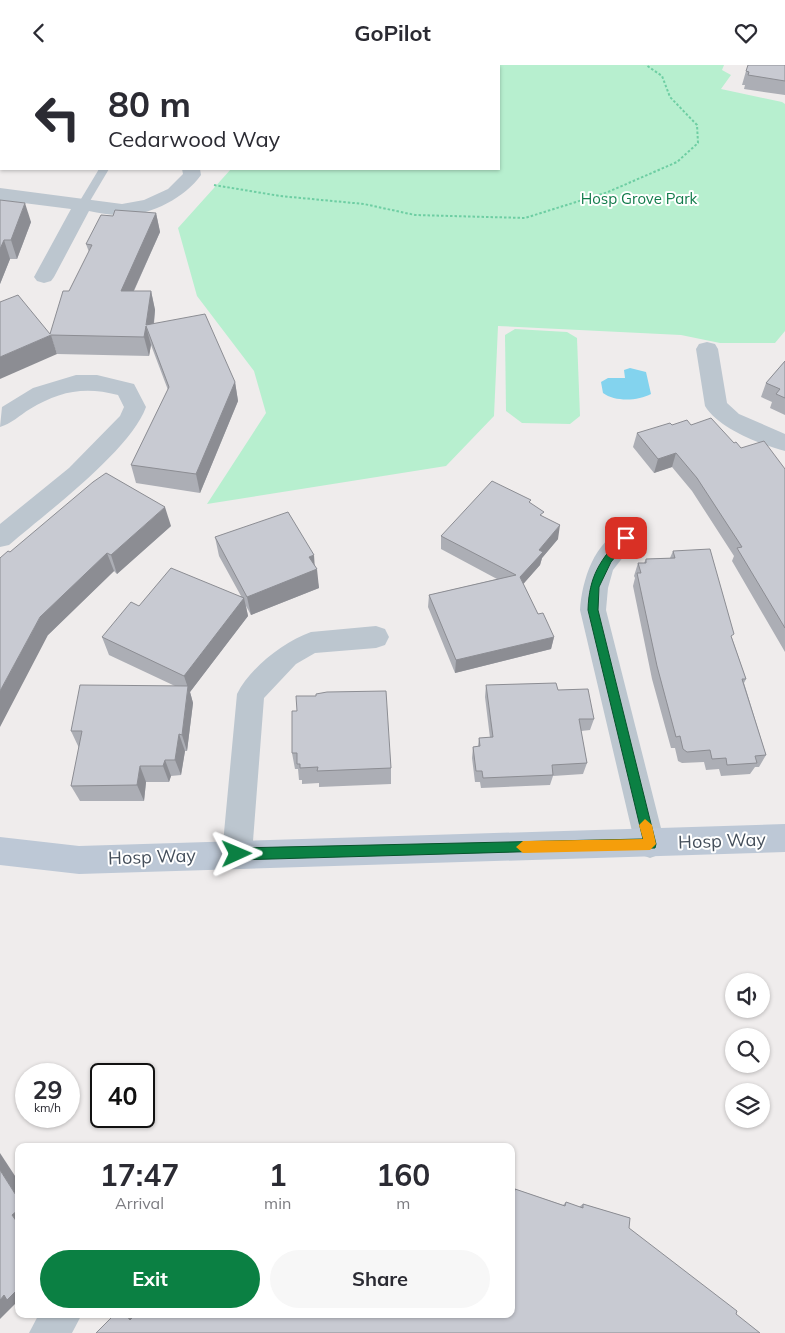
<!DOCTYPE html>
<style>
:root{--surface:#fff;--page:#f7f7f7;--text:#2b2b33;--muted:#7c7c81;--accent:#0b8043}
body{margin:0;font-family:Mulish,sans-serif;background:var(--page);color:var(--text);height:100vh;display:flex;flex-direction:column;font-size:19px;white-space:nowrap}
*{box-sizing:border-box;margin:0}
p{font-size:16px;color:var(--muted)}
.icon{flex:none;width:28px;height:28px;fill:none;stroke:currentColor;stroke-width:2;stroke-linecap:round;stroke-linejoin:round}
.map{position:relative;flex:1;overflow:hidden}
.panel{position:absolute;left:15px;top:1078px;width:500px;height:175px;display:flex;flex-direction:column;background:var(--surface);border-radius:10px;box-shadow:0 1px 4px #0004}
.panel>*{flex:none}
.top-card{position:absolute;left:0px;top:0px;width:500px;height:105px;box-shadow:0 1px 4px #0004;background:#fff;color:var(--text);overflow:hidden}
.fabs{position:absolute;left:725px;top:908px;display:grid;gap:10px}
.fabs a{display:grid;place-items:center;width:45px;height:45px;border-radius:50%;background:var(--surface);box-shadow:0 1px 4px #0004;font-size:25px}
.speed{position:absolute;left:15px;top:998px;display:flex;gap:10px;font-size:25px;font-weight:700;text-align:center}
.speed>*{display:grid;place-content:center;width:65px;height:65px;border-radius:50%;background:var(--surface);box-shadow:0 1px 4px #0004;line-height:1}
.speed small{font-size:12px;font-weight:400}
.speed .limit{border:2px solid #111;border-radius:8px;background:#fff;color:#111}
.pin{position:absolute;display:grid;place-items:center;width:42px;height:42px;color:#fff;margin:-21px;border-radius:10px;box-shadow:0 2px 8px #0006}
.me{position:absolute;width:55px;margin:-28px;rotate:89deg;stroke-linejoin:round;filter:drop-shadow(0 0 4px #0008)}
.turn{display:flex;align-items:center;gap:18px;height:105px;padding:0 25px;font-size:22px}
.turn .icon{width:65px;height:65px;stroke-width:2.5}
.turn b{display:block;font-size:35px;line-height:42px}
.eta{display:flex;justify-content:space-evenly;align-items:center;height:85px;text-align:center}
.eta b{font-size:30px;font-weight:700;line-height:35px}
.primary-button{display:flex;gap:10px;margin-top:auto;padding:10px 25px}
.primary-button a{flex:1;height:58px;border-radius:30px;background:var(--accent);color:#fff;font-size:20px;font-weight:700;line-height:58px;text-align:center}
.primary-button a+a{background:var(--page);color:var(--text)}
header{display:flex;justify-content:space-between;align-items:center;height:65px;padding:0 25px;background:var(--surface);font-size:22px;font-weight:700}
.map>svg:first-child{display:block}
</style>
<header><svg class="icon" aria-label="back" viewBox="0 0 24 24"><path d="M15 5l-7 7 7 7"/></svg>GoPilot<svg class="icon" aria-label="heart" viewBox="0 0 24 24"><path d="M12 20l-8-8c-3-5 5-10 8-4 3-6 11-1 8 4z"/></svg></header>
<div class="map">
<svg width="785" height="1268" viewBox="0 0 785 1268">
<rect width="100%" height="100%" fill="#efecec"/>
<g fill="#b7efcf">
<path d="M452 0H724L722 5 731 10 721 24 782 37 785 39V266L775 278H720L681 270 498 261 494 351 446 401 207 439 266 348 254 306 197 231 178 163 231 104H499V1Z"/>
<path d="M515 264 567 267 577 273 580 351 570 359 522 358 506 346 505 270Z"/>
</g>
<path fill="#83d3ee" d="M630 303 646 307 651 329C638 336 615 337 603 328L601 317 608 313H625L624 305Z"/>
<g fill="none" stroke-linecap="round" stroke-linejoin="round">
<path stroke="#6ecea3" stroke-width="2" stroke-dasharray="2.5 2" stroke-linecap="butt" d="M214 120 280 131 364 139 415 150 525 153 608 127 677 97 698 78 697 60 670 32 662 11 646 0"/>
<g fill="#bcc6cf" fill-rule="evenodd">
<path d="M0 0H4L5 1H1L0 5Z"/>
<path d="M99 104H109L87 141H79L78 139Z"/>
</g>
<g fill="#bcc6cf" fill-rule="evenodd">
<path d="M262 0H285V1H263Z"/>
<rect x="0" y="48" width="1" height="10"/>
<path d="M182 104H200L201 110C185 133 148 152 120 150 109 150 99 148 89 146L54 212 51 216 44 218 37 216 34 212 71 144 0 135V123L122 139 144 135 168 124 183 109Z"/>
<path d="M707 277 715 279 718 284 727 338 739 349 785 369V386C760 379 719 364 705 341L696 284 699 279Z"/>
<path d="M76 310H97L134 319 146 342C130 386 46 448 9 480L0 482V459L69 403 120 351 124 342 118 330C85 321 59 326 30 344 20 350 11 359 0 362L2 342 33 323Z"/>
<path d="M626 464 635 466 638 473 613 505 608 523 606 545 665 779 661 789 650 793 639 789 635 779 580 545C582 516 594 474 626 464Z"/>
<path d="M376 561 385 564 389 572 385 580 376 583 315 588 296 599 264 633 252 789 248 799 237 803 226 799 222 789 237 629C250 603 283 577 311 567Z"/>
<path d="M39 1249H82L72 1268H29Z"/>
</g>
<path fill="#bdc8d6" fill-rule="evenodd" d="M785 759V787L79 809 0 800V772L79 781Z"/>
</g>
<g fill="#acaeb5">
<path d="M341 0H426L424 1H346Z"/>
<path d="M785 0V30L744 24 745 20H742L746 6Z"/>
<path d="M0 135 31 157 17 194H10L0 219Z"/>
<path d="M156 148 160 167 134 226H151L155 245 154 259 235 317 238 336 200 428 136 418 131 400 168 325 151 280 149 291 57 289 50 269 69 226 89 187 86 179 113 151Z"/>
<path d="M785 296V350L770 343 772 337 761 332 766 318Z"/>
<path d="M672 360H691L734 378 741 383 785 404V587L732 496 734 491 692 426 672 402 654 408 633 382 637 368Z"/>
<path d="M530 438 543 452 558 474 542 493 540 500 523 519 538 549 554 572 551 584 455 608 428 542 429 530 497 514 441 484V471Z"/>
<path d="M171 461 117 509 114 506 48 570 10 487Z"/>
<path d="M215 472 315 502 319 523 251 550 246 541 248 551 190 627 193 638 187 686H185L181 710 171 711 169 717H146L144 736H80L71 721 79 683 71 666 175 621 109 590 102 572 139 541 241 531 219 491Z"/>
<path d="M673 486 732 573 746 614 744 618 766 690 759 702H755L750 709 721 711 719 704 706 705 704 697 682 698 678 696 675 683H671L652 614 633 521 635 513 634 511 638 498H644L646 494 670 493Z"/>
<path d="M486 620 558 625 594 654 590 665 581 666 587 698 583 709 553 711 550 720 481 723 480 717H475L472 693 473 682 478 681 479 673H490L485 632Z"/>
<path d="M297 646 391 703V719L319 722V718L302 719V715H299L298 704H295L292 688Z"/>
<path d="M515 1124 563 1140 566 1137 579 1142 583 1139 630 1153 511 1249V1129Z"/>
</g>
<g fill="#8c8d93">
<path d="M128 0H153L150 1H127Z"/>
<path d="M408 0H426L424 1H406Z"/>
<path d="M25 138 31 157 17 194 11 175Z"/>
<path d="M156 148 160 167 125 245 121 226Z"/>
<path d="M4 175 10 194 0 219V184Z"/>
<path d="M151 226 155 245 152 275 146 260Z"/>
<path d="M146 261 151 280 149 291 144 272Z"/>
<path d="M51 270 57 289 0 314V292Z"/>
<path d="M235 317 238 336 200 428 196 409Z"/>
<path d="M676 388 672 402 654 408 658 394Z"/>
<path d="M165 442 171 461 117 509 111 490Z"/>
<path d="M560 460 558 474 542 493 540 500 518 525 520 512 539 485Z"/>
<path d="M107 488 114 506 48 570 0 662V626L40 552Z"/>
<path d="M314 490 315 505 317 504 319 523 251 550 247 532 309 492Z"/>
<path d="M244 533 248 551 190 627 193 638 187 686 182 670 188 623 184 611Z"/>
<path d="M554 572 551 584 455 608 456 595Z"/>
<path d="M179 669 185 686 181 710 175 695Z"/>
<path d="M165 695 171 711 169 717 163 701Z"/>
<path d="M140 701 146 717 144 736 137 720Z"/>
<path d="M0 1088 19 1117V1135L0 1105Z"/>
<path d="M19 1144V1160L12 1150Z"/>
<path d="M19 1223V1236H18L0 1254V1235L4 1230Z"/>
<path d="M125 1249H135L130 1255Z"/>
</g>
<g fill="#c8cad2" stroke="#8c8d93">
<path d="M64 0H128L127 1H62Z"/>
<path d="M354 0H408L406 1H350Z"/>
<path d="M748 0H785V16L748 10 749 7 746 6Z"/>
<path d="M0 135 25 138 11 175H4L0 184Z"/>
<path d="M115 145 156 148 121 226H151L146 260 205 249 235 317 196 409 131 400 169 322 146 261 144 272 51 270 0 292V237L18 230 50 269 63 226H69L92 180 86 179 101 150 113 151Z"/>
<path d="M785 296V333L776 329 780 324 766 318Z"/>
<path d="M711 353 734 378 736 377 741 383 764 376 785 404V563L737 483 742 482 697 413 676 388 658 394 637 368 670 358 672 360 687 355 691 360Z"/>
<path d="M106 408 165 442 111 490 107 488 40 552 0 626V493L8 486 10 487 93 417Z"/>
<path d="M492 416 531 435 529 437 544 447 540 450 560 460 539 485 543 487 520 512 538 549 543 548 554 572 456 595 429 530 516 510 441 471Z"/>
<path d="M288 447 314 490 309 492 317 504 247 532 215 472Z"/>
<path d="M710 484 734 569 731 571 746 614H742L766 690 755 691 757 698 727 700 726 693 712 694 710 685 687 687 683 684 680 671 676 672 657 601 637 508H641L638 498H646V494L675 493 673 486Z"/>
<path d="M171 503 244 533 184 611 102 572 131 537 139 541Z"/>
<path d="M556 618 558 625 588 624 594 654H579L587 698 552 700 553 710 483 713 482 706H476L473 682 480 681 479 673 493 672 486 620Z"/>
<path d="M80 620 188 621 182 670 179 669 175 695H165L163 701H140L137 720 71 721 82 666H71Z"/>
<path d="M386 626 391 703 317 706 318 702 300 703V699H297V688H292V646H297L296 631H316V629L327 627Z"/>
<path d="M0 1105 19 1135V1144L12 1150 19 1160V1223L7 1235 4 1230 0 1235Z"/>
<path d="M515 1124 565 1141 566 1137 583 1143V1139L630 1153 629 1163 737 1246 736 1249 760 1268H96L115 1249H125L130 1255 136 1249H511V1134L513 1135Z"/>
</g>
<path fill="#0b8043" stroke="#07532c" d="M626 469 631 473 611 497 599 522 598 545 656 779 655 783 237 795 232 793 230 789 232 785 237 783 643 774 588 545C589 511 600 495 623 470Z"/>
<path fill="#f59e0b" d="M645 754 652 760 656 779 650 785 523 788 516 782 523 776 643 774 639 760Z"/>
<g text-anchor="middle" stroke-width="4" stroke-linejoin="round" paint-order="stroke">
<g font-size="15" fill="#137c4c" stroke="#fff">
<text x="639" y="139">Hosp Grove Park</text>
</g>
<g font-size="18" fill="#444e5a" stroke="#fff">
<text transform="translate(722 776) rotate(-2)" y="6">Hosp Way</text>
<text transform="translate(152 792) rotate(-2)" y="6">Hosp Way</text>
</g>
</g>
</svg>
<div class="fabs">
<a><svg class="icon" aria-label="sound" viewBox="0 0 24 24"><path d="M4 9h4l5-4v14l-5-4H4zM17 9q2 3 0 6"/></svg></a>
<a><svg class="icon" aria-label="search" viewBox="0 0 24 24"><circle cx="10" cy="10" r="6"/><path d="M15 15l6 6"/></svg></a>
<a><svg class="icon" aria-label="layers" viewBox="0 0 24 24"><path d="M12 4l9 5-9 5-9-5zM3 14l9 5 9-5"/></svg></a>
</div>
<div class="speed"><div>29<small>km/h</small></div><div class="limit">40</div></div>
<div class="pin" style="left:626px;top:473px;background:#d93025"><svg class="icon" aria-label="arrive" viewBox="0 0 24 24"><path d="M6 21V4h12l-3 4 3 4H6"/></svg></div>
<svg class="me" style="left:237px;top:789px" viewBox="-20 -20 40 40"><path d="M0-17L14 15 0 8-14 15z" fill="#0b8043" stroke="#fff" stroke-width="4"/></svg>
<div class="top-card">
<div class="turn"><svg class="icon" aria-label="left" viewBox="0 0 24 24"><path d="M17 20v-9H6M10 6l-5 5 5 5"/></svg><div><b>80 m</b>Cedarwood Way</div></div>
</div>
<section class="panel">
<div class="eta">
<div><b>17:47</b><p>Arrival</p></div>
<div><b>1</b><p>min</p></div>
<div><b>160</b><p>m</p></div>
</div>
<div class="primary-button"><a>Exit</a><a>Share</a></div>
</section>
</div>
